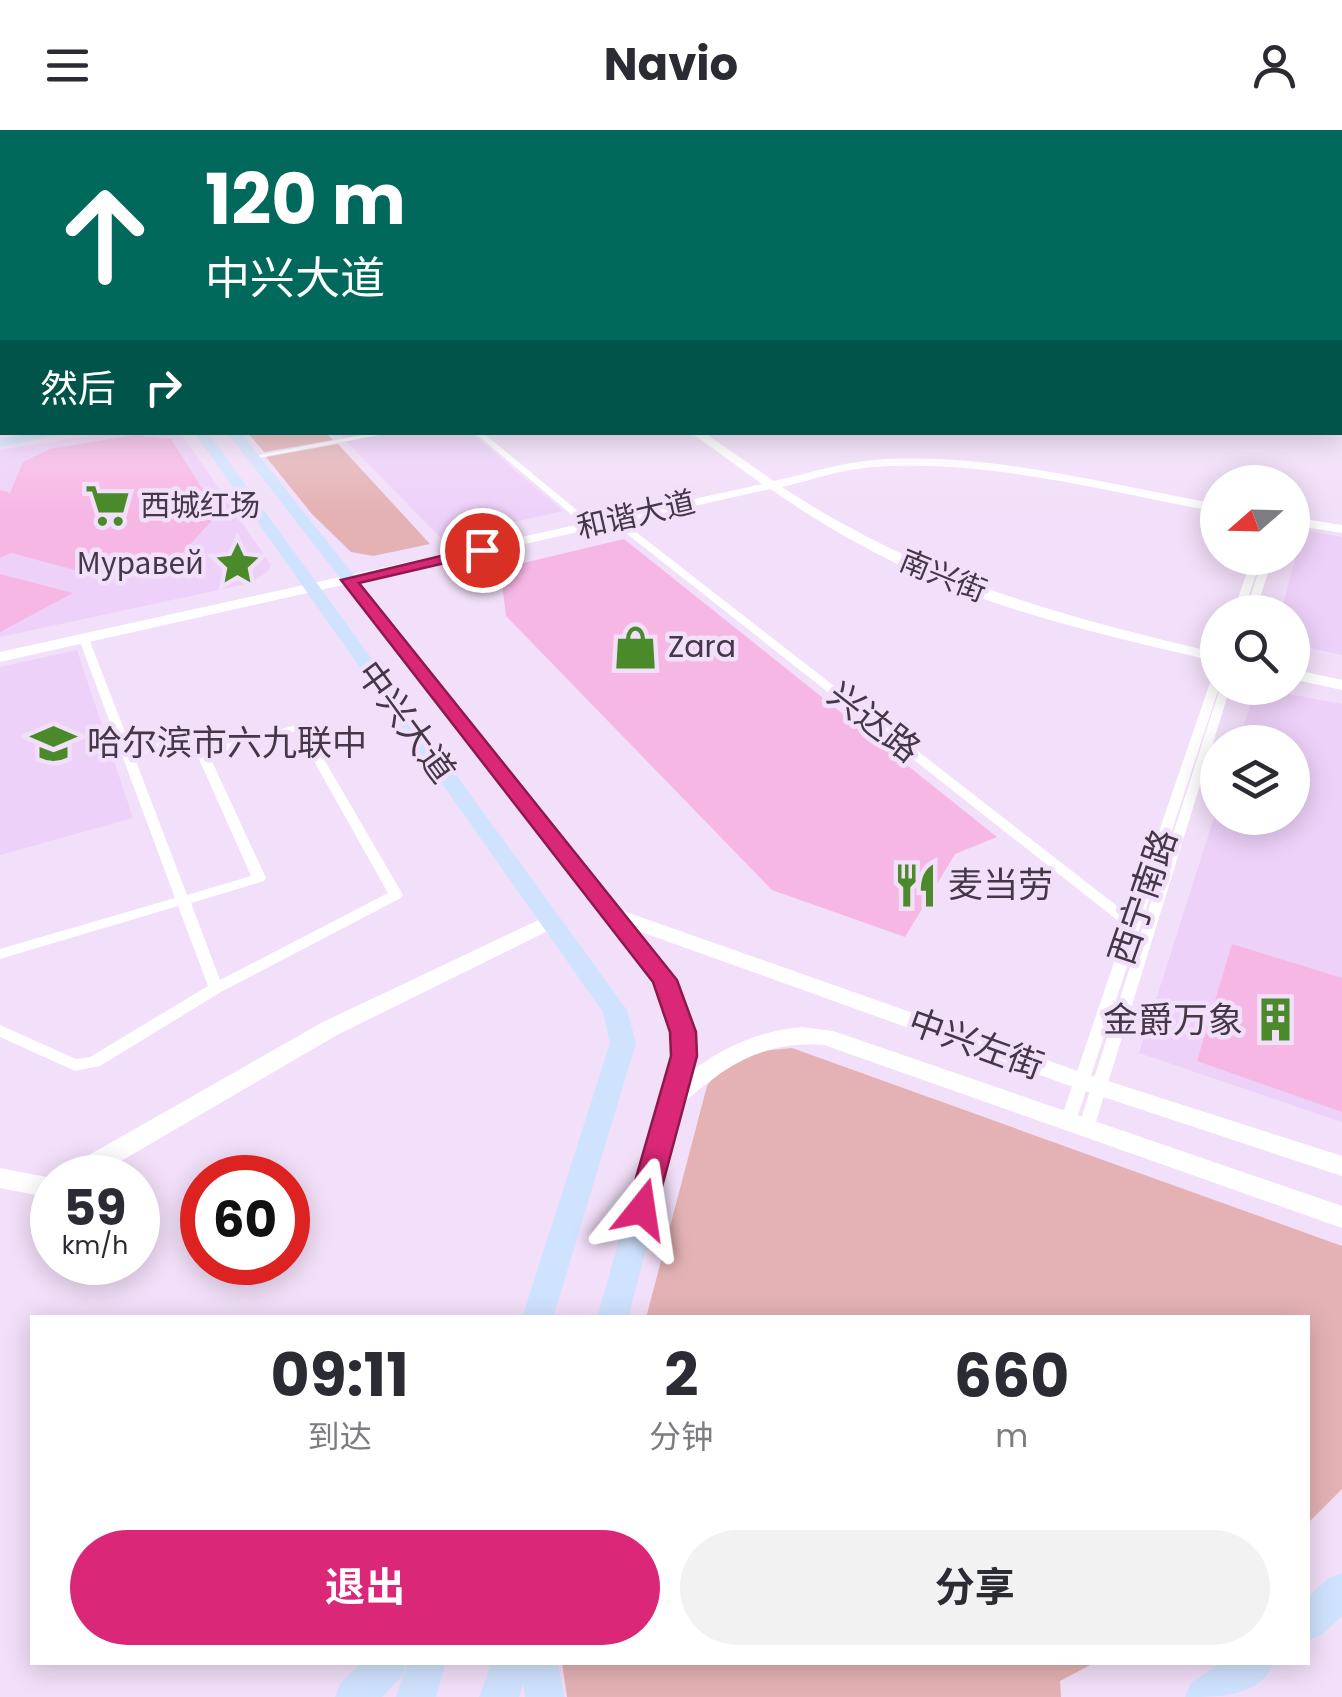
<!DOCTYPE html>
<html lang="zh">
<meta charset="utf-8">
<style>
:root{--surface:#fff;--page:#f2f2f3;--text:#2b2b33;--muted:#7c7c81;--accent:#db2777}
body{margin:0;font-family:Poppins,"Noto Sans SC",sans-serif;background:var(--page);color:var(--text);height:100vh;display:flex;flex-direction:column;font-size:38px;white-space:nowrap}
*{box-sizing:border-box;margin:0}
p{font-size:32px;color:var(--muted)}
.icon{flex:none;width:55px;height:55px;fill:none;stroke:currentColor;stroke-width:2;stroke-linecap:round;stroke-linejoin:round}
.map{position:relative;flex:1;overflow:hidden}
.details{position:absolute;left:30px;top:1185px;width:1280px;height:350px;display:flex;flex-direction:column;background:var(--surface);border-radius:0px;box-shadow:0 5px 25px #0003}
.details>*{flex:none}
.hud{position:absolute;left:0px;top:0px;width:1342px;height:305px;box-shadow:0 5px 25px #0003;background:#00695c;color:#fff;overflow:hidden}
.needle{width:65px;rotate:250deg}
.controls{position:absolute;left:1200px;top:335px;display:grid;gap:20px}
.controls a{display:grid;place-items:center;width:110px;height:110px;border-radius:50%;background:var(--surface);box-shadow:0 5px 25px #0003;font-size:50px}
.speed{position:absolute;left:30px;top:1025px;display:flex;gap:20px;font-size:50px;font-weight:700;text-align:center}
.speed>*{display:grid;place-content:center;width:130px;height:130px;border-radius:50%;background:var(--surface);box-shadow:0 5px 25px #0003;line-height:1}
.speed small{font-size:25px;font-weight:400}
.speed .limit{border:15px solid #d22;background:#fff;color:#111}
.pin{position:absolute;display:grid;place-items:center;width:85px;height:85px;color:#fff;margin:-42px;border:5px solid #fff;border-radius:50%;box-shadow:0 2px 10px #0007}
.me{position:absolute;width:110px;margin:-55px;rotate:15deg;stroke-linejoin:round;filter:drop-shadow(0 0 8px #0008)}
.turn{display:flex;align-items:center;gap:35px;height:210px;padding:0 40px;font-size:45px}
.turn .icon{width:130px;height:130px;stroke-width:2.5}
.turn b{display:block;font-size:70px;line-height:85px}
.then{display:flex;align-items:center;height:95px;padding:0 40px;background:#0003;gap:20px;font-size:38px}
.eta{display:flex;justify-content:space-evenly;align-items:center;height:170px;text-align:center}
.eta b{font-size:60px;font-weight:700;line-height:70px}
.action{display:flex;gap:20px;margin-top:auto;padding:20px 40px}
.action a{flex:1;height:115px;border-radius:60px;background:var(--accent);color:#fff;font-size:40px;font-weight:700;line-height:115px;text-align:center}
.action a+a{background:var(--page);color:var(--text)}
header{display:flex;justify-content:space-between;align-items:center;height:130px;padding:0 40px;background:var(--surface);font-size:45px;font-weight:700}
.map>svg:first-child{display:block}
</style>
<header><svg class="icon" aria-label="menu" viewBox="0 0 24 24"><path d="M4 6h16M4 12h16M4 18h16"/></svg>Navio<svg class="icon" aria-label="person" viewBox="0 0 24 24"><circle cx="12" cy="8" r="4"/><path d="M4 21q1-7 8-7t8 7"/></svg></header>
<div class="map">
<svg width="1342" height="1567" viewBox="0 0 1342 1567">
<rect width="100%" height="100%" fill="#f2dff9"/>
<g fill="#eed1f9">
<path d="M172 302 183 306 271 435 267 442 251 453 0 507V320L108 303Z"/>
<path d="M338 303H471L563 381 441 408Z"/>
<path d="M1303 400 1342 407V525L1293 514 1292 482H1281Z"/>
<path d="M77 520 133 688 0 725V537Z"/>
<path d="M1256 558 1342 574V992L1139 923 1217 678 1218 688H1292V612H1238Z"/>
</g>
<g fill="#e4b2b4">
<path d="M248 303H326L333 310 264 322Z"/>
<path d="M338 314 430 414 373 426 351 422 312 384 266 327Z"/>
<path d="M792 918 1342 1116V1359L1308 1393V1188H646L707 956C730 926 756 921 792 918Z"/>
<path d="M562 1533V1532L1094 1533 1060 1551 1061 1567H567Z"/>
</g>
<g fill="#f7b7e5">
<path d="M134 305 171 309 218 384 183 422 159 439 105 448 11 423 0 428V360L10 363 23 332 50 319Z"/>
<path d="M624 409 997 707 955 724 905 807 772 760 506 486 502 454 490 441Z"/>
<path d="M0 444 73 463 0 502Z"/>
<path d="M1232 814 1342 848V982L1197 931Z"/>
</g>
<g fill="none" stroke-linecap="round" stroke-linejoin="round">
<g fill="#fff" fill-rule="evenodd">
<path d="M377 302H395L253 329 249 327Z"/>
<path d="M474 302H482L584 386V390H578Z"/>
<path d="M612 388H618L1130 786 1213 544 1218 541 1219 558 1074 997 1068 998 1062 997 1060 992 1126 797 612 392Z"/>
<path d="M1252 428H1262L1243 482H1233Z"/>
<path d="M1263 428H1273L1255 482H1245Z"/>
<path d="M84 506 89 509 132 620 195 604 199 605 206 619 300 594 304 595 403 765 401 768 221 862 100 936 75 941 0 907V895L76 929 90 927 208 856 178 776 0 829V819L175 768 79 509ZM297 601 388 763 220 850 191 773 264 751 266 748 209 625ZM191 611 251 746 187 765 134 626Z"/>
<path d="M1220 558H1230L1094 998 1092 1003 1086 1005 1080 1003 1078 998Z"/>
</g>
<g fill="#fff" fill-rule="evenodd">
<rect x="0" y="198" width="2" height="6"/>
<path d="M690 302H703L774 351C806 344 840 333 873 330 988 321 1105 354 1218 374V382C1105 361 989 329 873 337 843 339 812 350 782 357 922 449 1057 485 1218 523V532C1116 508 1012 485 917 443 865 420 817 391 770 359L0 532V522L762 354Z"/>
<path d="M1292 387 1342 395V403L1292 395Z"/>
<path d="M1292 539 1342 550V560L1292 549Z"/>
<path d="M612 777 1089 945 1342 1026V1046L1073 957 605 789 602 784 605 779Z"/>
<path d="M551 784 561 791 558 796 337 905 92 1048H58L61 1041 321 893Z"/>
<path d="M802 897 833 901 1342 1076V1098L824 915C761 911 725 936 680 976L672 979 664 976 660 970 664 964C705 927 746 902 802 897Z"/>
<path d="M0 1038 52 1048V1068L0 1058Z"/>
</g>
<g fill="#d0e3fe" fill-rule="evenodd">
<rect x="1340" y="255" width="2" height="7"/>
<path d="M39 302H70L0 317V309Z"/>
<path d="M194 302H207L627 880 636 913 553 1188H522L610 913 603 882Z"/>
<path d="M227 302H240L676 850 696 902 697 926 628 1188H597L671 926 670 902 653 853Z"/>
<path d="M1342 1443V1486L1321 1505 1308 1511V1467L1329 1448Z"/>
<path d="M361 1532H407L402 1546 382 1567H335L341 1553Z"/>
<path d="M408 1532H446L436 1567H396Z"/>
<path d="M492 1532H557L565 1567H525L523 1554 519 1567H479Z"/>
<path d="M1222 1532H1275C1259 1567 1221 1567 1185 1567L1191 1553Z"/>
</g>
</g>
<linearGradient id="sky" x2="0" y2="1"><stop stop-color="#74bddd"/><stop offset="0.43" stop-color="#f9f1fc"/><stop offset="1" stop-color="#f9f1fc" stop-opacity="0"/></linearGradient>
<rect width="1342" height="382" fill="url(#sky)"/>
<path fill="#db2777" stroke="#8e194d" stroke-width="2.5" d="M482 416 488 417V423L359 453 677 850 696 902 697 926 656 1079 652 1087 642 1091 631 1087 627 1079 671 926 670 902 653 852 341 450Z"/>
<defs>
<symbol id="supermarket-bare" viewBox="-9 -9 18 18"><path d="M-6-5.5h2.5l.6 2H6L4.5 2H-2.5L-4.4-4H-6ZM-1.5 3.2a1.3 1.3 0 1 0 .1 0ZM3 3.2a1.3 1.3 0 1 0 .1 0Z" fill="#4b8a2a" stroke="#f2dff9" stroke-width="2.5" paint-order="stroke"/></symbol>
<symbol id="sight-bare" viewBox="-9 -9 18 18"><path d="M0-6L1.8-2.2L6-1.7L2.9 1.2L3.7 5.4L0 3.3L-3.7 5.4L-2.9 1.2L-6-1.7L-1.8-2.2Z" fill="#4b8a2a" stroke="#f2dff9" stroke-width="2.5" paint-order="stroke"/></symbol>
<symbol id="shop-bare" viewBox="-9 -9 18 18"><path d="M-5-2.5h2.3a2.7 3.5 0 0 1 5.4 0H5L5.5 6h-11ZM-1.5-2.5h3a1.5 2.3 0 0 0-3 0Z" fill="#4b8a2a" stroke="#f2dff9" stroke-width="2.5" paint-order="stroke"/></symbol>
<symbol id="school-bare" viewBox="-9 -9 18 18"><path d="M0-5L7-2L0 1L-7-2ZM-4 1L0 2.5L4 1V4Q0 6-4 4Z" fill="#4b8a2a" stroke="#f2dff9" stroke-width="2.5" paint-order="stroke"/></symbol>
<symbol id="restaurant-bare" viewBox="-9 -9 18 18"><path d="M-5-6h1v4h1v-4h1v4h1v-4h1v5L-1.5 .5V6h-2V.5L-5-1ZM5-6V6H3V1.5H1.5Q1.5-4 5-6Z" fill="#4b8a2a" stroke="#f2dff9" stroke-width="2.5" paint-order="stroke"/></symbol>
<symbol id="building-bare" viewBox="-9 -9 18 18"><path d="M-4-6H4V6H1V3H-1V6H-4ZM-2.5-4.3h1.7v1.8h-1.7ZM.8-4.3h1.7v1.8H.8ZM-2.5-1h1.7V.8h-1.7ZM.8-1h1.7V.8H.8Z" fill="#4b8a2a" stroke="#f2dff9" stroke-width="2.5" paint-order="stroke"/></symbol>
</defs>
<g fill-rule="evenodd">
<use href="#supermarket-bare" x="76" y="344" width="63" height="63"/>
<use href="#sight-bare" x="206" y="402" width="63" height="63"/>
<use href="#shop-bare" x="604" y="486" width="63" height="63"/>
<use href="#school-bare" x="22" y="582" width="63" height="63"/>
<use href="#restaurant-bare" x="884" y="724" width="63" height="63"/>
<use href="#building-bare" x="1244" y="858" width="63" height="63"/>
</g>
<g text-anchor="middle" stroke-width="9" stroke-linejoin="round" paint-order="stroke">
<g font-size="30" fill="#433748" stroke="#f2dff9" text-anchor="start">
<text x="140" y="386">西城红场</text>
<text x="204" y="444" text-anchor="end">Муравей</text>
<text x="668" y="527">Zara</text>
</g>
<g font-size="30" fill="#433748" stroke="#f2dff9">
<text transform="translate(636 385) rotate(-13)" y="10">和谐大道</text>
<text transform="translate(943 446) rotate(22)" y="10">南兴街</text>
</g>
<g font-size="35" fill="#433748" stroke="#f2dff9">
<text transform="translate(406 592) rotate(54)" y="12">中兴大道</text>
<text transform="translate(874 592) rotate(38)" y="12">兴达路</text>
<text transform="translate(1143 767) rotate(-71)" y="12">西宁南路</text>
<text transform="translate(976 914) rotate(20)" y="12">中兴左街</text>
</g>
<g font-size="35" fill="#433748" stroke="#f2dff9" text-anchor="start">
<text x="87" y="625">哈尔滨市六九联中</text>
<text x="948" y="767">麦当劳</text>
<text x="1243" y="902" text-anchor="end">金爵万象</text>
</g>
</g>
</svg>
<div class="controls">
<a><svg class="needle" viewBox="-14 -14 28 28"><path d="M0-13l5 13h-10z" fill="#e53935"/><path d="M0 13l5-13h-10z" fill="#7c7c81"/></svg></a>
<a><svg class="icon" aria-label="search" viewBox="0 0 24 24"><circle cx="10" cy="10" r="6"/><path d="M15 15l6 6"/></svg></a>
<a><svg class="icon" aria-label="layers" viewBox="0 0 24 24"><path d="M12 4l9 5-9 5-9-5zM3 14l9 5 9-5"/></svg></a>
</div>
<div class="speed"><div>59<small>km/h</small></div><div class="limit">60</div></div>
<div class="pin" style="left:482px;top:420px;background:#d93025"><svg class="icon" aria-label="arrive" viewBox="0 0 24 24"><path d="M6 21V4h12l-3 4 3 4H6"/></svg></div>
<svg class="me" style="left:642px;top:1079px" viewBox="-20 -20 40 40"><path d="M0-17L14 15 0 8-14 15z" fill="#db2777" stroke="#fff" stroke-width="4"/></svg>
<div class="hud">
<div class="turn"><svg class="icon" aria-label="ahead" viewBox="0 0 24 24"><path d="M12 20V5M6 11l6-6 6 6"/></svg><div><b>120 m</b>中兴大道</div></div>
<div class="then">然后<svg class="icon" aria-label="right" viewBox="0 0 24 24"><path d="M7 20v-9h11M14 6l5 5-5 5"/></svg></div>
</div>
<section class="details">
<div class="eta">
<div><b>09:11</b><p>到达</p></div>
<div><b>2</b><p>分钟</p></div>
<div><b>660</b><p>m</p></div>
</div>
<div class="action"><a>退出</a><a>分享</a></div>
</section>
</div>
